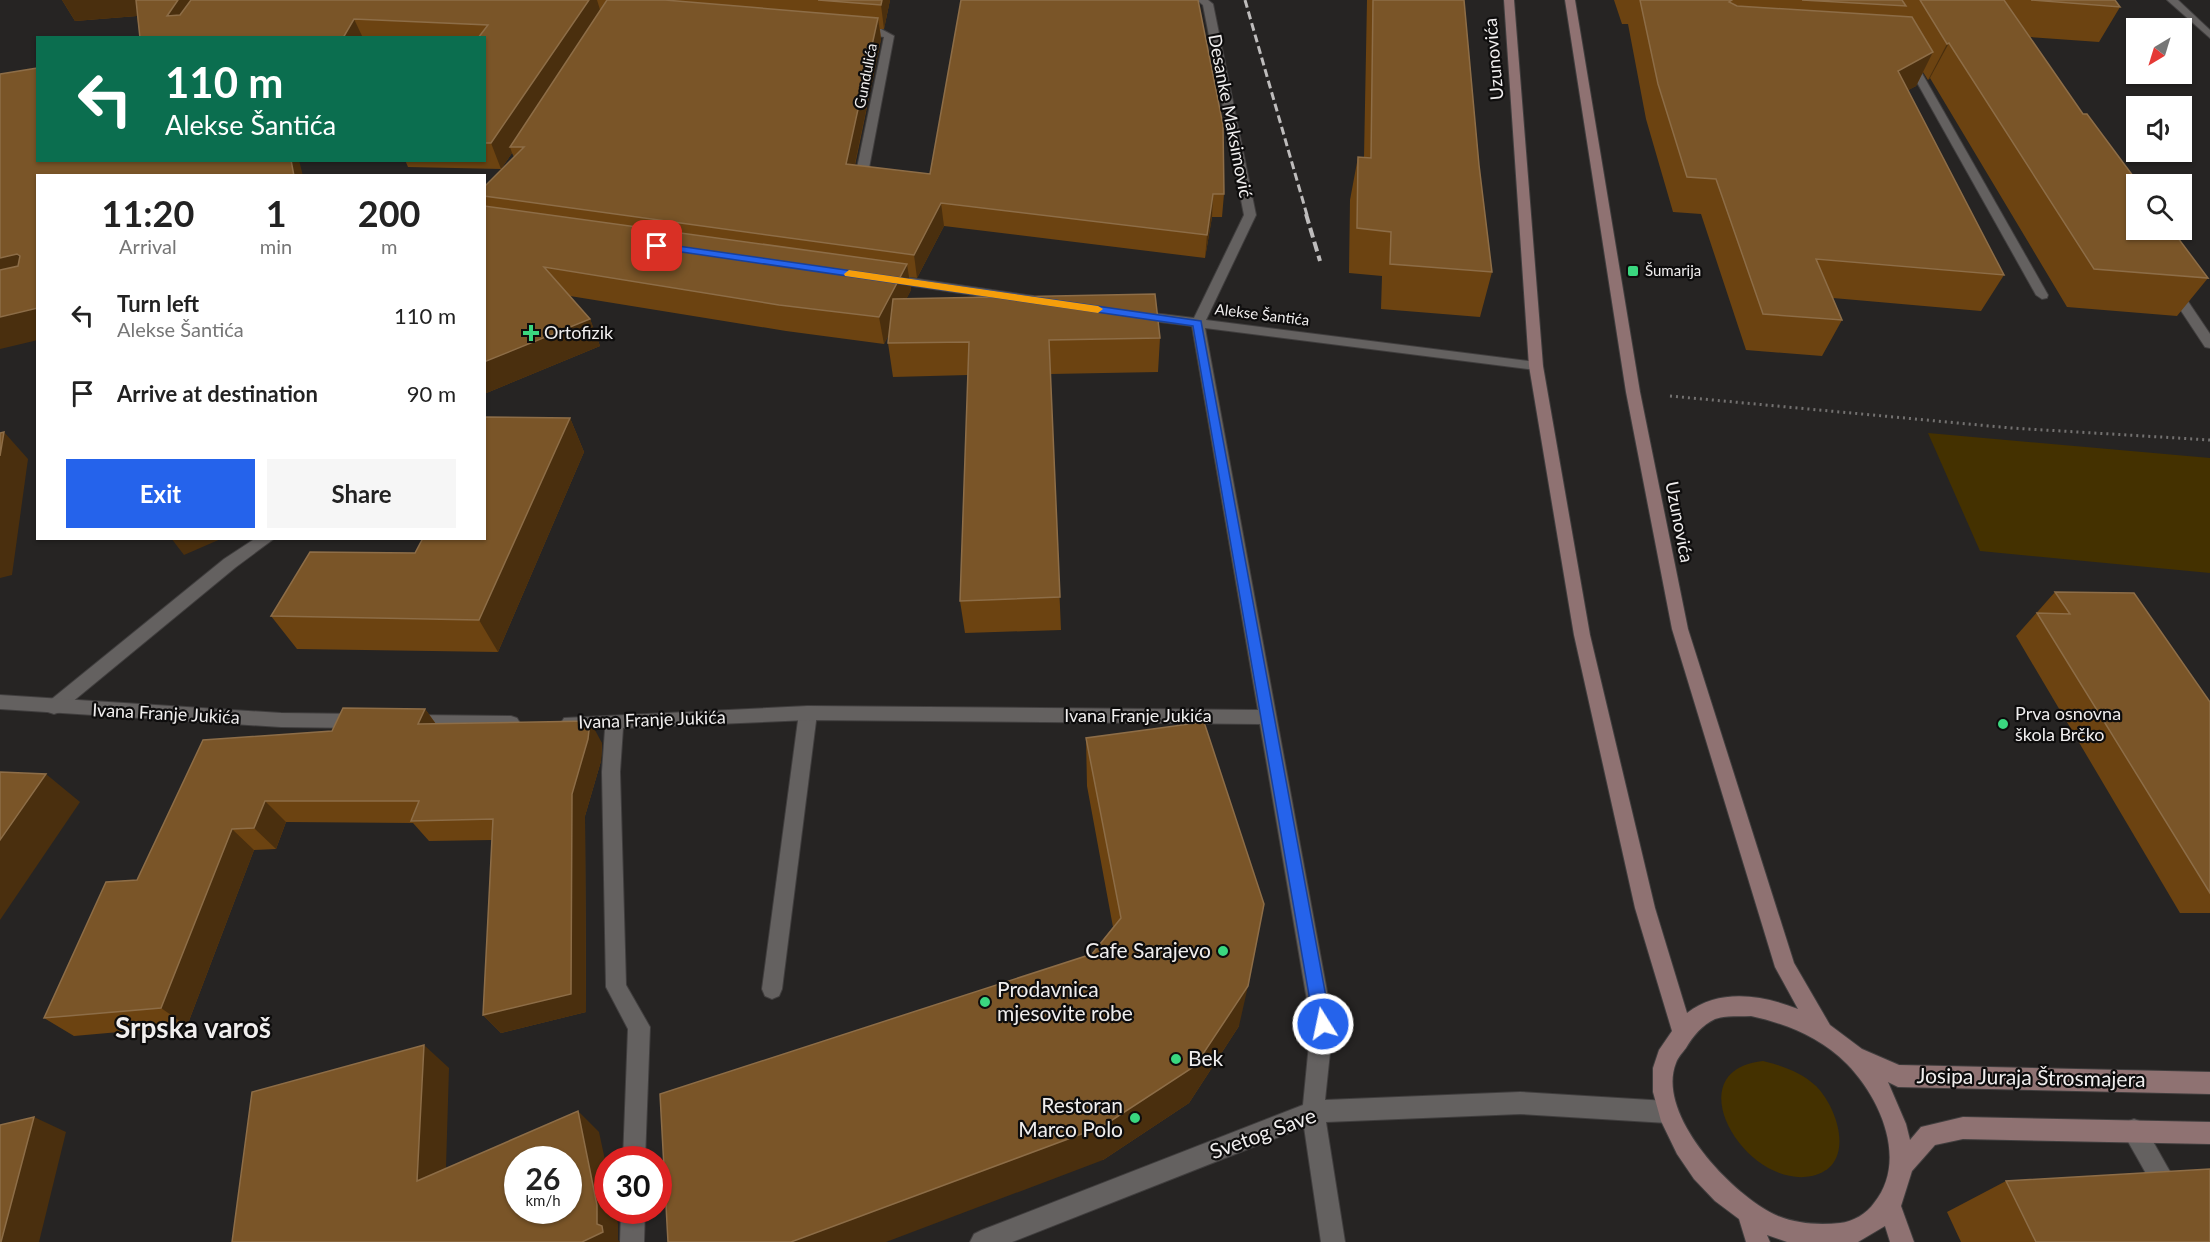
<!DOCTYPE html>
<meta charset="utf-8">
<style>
:root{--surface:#fff;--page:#f6f6f6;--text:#222;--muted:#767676;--accent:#2563eb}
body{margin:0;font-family:Lato,sans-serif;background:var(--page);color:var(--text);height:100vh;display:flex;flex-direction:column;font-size:22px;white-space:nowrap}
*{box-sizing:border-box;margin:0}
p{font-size:20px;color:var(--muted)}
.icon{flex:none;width:33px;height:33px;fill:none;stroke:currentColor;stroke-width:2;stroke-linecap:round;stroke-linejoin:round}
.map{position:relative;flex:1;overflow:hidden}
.drawer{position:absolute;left:36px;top:174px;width:450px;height:366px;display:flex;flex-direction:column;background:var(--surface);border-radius:0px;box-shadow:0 2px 4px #0004}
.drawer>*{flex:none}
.hud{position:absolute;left:36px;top:36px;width:450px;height:126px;border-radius:0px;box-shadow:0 2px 4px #0004;background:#0b6e4f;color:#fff;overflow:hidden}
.needle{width:39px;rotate:218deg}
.tools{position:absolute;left:2126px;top:18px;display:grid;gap:12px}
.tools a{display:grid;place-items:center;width:66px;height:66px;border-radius:0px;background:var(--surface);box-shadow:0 2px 4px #0004;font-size:30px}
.speed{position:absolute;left:504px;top:1146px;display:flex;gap:12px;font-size:30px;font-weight:700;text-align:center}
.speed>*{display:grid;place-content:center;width:78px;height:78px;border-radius:50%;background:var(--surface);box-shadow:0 2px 4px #0004;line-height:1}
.speed small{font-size:15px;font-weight:400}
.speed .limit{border:9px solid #d22;background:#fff;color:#111}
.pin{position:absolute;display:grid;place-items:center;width:51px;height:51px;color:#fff;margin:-26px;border-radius:12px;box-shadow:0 3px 9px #0006}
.me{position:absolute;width:66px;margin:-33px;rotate:350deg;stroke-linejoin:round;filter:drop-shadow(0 0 4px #0008)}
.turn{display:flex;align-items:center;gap:21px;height:126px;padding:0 30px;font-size:27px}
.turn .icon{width:78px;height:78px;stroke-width:2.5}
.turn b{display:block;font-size:42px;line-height:51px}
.eta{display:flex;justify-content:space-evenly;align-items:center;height:102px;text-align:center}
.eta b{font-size:36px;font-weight:700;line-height:42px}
.primary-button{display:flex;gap:12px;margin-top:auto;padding:12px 30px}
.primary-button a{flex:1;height:69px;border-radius:0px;background:var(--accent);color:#fff;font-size:24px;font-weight:700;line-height:69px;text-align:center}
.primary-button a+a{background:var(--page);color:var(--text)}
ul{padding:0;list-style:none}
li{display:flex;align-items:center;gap:18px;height:78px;padding:0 30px}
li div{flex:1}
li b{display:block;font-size:22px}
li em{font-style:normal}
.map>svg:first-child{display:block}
</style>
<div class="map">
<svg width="2210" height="1242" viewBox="0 0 2210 1242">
<rect width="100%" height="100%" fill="#262423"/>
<g fill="#443100">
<path d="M1928 433 2210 458V573L1980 551Z"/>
<path d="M1763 1061C1783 1066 1801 1072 1816 1086 1838 1108 1857 1166 1812 1176 1745 1190 1674 1070 1763 1061Z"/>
</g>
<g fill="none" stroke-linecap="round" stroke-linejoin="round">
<defs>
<g id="service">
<path d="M2167 0H2178L2210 30V38Z"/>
<path d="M1906 59 1915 61 2048 295 2047 298 2042 299 2036 295 1905 61Z"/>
<path d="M256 538H275L236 567 60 712 54 714 48 712 45 707 48 702 224 559Z"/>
<path d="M808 706 814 708 817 713 782 989 779 996 772 999 765 996 762 989 799 713 802 708Z"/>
<path d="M2134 1119 2142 1122 2177 1184 2180 1192 2177 1200 2169 1203 2161 1200 2126 1138 2123 1130 2126 1122Z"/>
</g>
<g id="minor">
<path d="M1197 0H1208L1213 4 1256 215 1206 320 1536 362 1543 366 1536 370 1205 328 1333 1024 1325 1100 1520 1092 1667 1101 1675 1104 1678 1112 1675 1120 1667 1123 1520 1114 1326 1122 1345 1242H1321L1304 1127 1012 1242H970L974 1234 982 1230 1303 1105 1311 1024 1260 724 808 720 623 728 620 772 626 985 650 1027 645 1160H623L628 1029 606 987 602 772 605 729 564 728 561 723 564 718 808 706 1258 710 1192 326 1136 319 1129 315 1136 311 1194 318 1244 215 1203 5Z"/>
<path d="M859 28 881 29 894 36 869 168 863 171 857 168 884 37 856 33V29Z"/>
<path d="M890 275 1033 296 1039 300 1033 304 886 282V276Z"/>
<path d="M2172 284 2177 285 2210 334V348L2205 347 2166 288Z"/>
<path d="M0 695 281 713 358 714 364 716 367 721 364 726 358 728 281 727 0 709Z"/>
<path d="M414 715 511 716 517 718 520 723 517 728 511 730 414 729 408 727 405 722 408 717Z"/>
<path d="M621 1210H645L644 1242H620Z"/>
</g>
<path id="secondary" d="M1504 0H1514L1543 366 1590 635 1655 908 1687 1013C1720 988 1762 995 1798 1009L1775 967 1672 629 1626 392 1565 0H1575L1640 392 1688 629 1794 963 1830 1025 1862 1049 1899 1065 2210 1072V1094L1898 1087 1888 1082 1906 1124 1910 1140 1921 1127 1963 1117 2210 1122V1144L1963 1139 1935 1145 1912 1171 1901 1206 1914 1242H1890L1885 1226 1858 1242H1787L1767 1235 1770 1242H1746L1739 1219 1715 1201 1694 1179 1677 1154 1661 1121 1653 1092V1068L1659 1050 1672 1031 1635 908 1574 635 1529 366ZM1751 1016C1787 1024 1820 1037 1847 1064 1881 1099 1908 1161 1874 1203 1867 1213 1853 1222 1840 1223 1819 1225 1798 1224 1778 1216 1734 1197 1655 1115 1676 1063 1678 1057 1683 1052 1686 1048 1693 1036 1702 1025 1715 1019 1726 1015 1739 1017 1751 1016Z"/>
</defs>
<use href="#service" stroke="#403e3e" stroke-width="2"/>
<use href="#minor" stroke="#403e3e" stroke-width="2"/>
<use href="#secondary" stroke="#403e3e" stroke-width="2"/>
<path stroke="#737170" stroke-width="3" stroke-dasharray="2 4" stroke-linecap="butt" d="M1670 396 2011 428 2210 440"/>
<use href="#service" fill="#646160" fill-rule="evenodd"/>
<use href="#minor" fill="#646160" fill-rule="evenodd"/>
<use href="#secondary" fill="#8f7272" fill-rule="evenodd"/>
<path stroke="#bebcbc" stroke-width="3" stroke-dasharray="8 4" stroke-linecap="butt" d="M1245 0 1307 215"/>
<path stroke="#bebcbc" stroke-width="4" stroke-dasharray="10 4.5" stroke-linecap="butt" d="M1306 214 1320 261"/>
</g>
<g fill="#6c4311">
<path d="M62 0H890L884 29H880L881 39 855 165 930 174 1224 194 1222 217H1212L1205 258 944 226 917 278 909 277 911 290 906 299 1160 338 1158 372 1050 374 1061 630 965 633 960 601 968 375 893 377 888 343 889 334 884 344 786 331 570 296 590 319 600 346 484 394V187L514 157 512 153 501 169 408 167 405 160H484V38H140L137 16 75 21Z"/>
<path d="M1367 0H1464L1479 165 1492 272 1480 317 1381 309 1382 276 1349 273 1350 200 1358 157H1364Z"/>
<path d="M1614 0H2115L2120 7 2099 42 2030 37 2083 114 2208 278 2177 316 2067 307 1930 78 1928 80 1923 72 1916 86 1908 90 2004 275 1981 311 1833 298 1842 320 1822 356 1746 350 1701 214 1673 212 1646 119 1628 24H1622Z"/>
<path d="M570 418 584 452 498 652 297 649 271 616 415 553Z"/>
<path d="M2055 592 2210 702V913H2180L2016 636Z"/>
<path d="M425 709 436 724 602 743 601 761 585 816 586 1012 501 1033 483 1015 492 840 429 841 413 823 286 822 276 849 254 850 187 1026 74 1036 44 1018 137 880 332 731Z"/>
<path d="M1086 738 1239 1026 1189 1103 1103 1160 1092 954 1113 927 1087 786Z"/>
<path d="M2006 1181 2210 1242H1961L1947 1212Z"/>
</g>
<g fill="#4a2f0e">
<path d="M62 0H140L149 15 75 21Z"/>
<path d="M178 0H207L182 38 167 16Z"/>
<path d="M589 0H597L602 16 510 147 512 153 501 169 491 143Z"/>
<path d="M882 0H890L884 29 881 5Z"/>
<path d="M878 18 881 39 850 187 846 164Z"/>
<path d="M354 19 363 38H343Z"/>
<path d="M1949 43 1930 78 1928 80 1947 44Z"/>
<path d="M1933 52 1916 86 1881 105 1898 71Z"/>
<path d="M291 160H299L303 176H294Z"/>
<path d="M1213 194 1212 217 1205 258 1207 235Z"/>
<path d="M941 203 944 226 917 278 914 255Z"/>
<path d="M17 254 37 280 0 290V258Z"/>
<path d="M907 264 911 290 884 344 879 317Z"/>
<path d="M38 308V340L0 349V317Z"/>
<path d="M590 319 600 346 484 394V362Z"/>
<path d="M570 418 584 452 498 652 479 620Z"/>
<path d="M4 432 28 459 12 575 0 578V456Z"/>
<path d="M171 538H223L184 555Z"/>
<path d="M425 709 441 731 418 724Z"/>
<path d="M590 721 602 743 601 761 585 816 586 1012 501 1033 483 1015 572 794Z"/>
<path d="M46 774 80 802 0 920V840Z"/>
<path d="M265 801 286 822 276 849 254 828Z"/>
<path d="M232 829 254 850 187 1026 161 1008Z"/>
<path d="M1248 986 1239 1026 1189 1103 1103 1160 886 1242H791Z"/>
<path d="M424 1045 449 1068 445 1200 417 1181Z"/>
<path d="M578 1111 599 1132 608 1174V1210H615L618 1224V1240L620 1242H582L597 1224Z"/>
<path d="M34 1117 66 1132 39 1242H1Z"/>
</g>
<g fill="#7a5528" stroke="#8d6d47" stroke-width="1.5" fill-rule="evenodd">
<path d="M136 0H178L167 16 180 15 191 0H589L491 143H484V38H478L488 25 354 19 343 38H140Z"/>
<path d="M607 0H665L878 18 846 164 930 174 961 0H1198L1223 125 1224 194H1213L1207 235 941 203 914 255 484 196V187L524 147H510Z"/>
<path d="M818 0H882L881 5Z"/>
<path d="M1373 0H1464L1479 165 1492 272 1390 264 1391 232 1357 228 1358 157 1371 158Z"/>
<path d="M1640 0H1732L1729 2 1737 6 1912 17 1933 52 1898 71 2004 275 1816 259 1842 320 1763 314 1716 179 1687 177 1658 84Z"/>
<path d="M1802 0H1902L1906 6Z"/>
<path d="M1920 0H2004L2083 114H2087L2139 184H2136V230H2172L2208 278 2094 269 1949 43 1947 44Z"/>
<path d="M2031 0H2115L2120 7Z"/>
<path d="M38 68V160H291L294 176H38V308L0 317V270L18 266 20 256 17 254 0 258V74Z"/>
<path d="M484 206 907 264 879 317 779 305 544 267 590 319 484 362Z"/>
<path d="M1155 294 1160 338 1049 340 1060 597 960 601 969 342 888 343 893 299Z"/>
<path d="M486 417 570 418 479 620 271 616 310 552 415 553 423 538H484V420Z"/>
<path d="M4 432 0 456V433Z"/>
<path d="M2055 592 2134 593 2210 702V893L2037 613 2070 614Z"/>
<path d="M343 708 425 709 418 724 590 721 588 739 572 794 571 994 483 1015 493 819 411 821 419 801H265L254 828 232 829 161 1008 44 1018 106 882 137 880 203 740 332 731Z"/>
<path d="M1204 722 1264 904 1248 986 1195 1066 1103 1126 791 1242H668L660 1094 1092 954 1121 918 1086 738Z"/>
<path d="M0 772 46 774 0 840Z"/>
<path d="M424 1045 417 1181 578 1111 597 1205V1224L602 1226 603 1232 582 1242H232L252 1092ZM518 1160H568V1210H518Z"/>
<path d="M34 1117 1 1242H0V1125Z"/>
<path d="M2210 1169V1242H2036L2006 1181Z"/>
</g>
<path fill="#2563eb" stroke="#184099" stroke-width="1.5" d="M657 243 1201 321 1331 1024 1329 1031 1323 1033 1316 1031 1314 1024 1193 326 654 248V244Z"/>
<path fill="#f59e0b" d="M849 270 1098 306 1103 309 1098 313 845 276 844 274Z"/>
<g fill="#3ad77f" stroke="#0e0d0d" stroke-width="2">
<rect x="1627" y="265" width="12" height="12" rx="3"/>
<path d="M528 324h6v6h6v6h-6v6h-6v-6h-6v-6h6z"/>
<circle cx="2003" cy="724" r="6"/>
<circle cx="1223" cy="951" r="6"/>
<circle cx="985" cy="1002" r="6"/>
<circle cx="1176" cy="1059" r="6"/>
<circle cx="1135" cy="1118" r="6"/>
</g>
<g text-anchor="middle" stroke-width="4.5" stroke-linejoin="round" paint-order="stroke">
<g font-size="15" fill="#f0eeee" stroke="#0e0d0d">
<text transform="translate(866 76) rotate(-79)" y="5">Gundulića</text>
<text transform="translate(1262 315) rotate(7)" y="5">Alekse Šantića</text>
</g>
<g font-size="15" fill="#f0eeee" stroke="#0e0d0d" text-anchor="start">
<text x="1645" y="276">Šumarija</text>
</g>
<g font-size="18" fill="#f0eeee" stroke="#0e0d0d">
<text transform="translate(1494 59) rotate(-95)" y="6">Uzunovića</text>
<text transform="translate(1230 116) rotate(79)" y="6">Desanke Maksimović</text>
<text transform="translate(1679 522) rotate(79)" y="6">Uzunovića</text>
<text transform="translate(166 714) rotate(3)" y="6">Ivana Franje Jukića</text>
<text x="1138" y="722">Ivana Franje Jukića</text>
<text transform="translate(652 720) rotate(-2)" y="6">Ivana Franje Jukića</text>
</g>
<g font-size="18" fill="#f0eeee" stroke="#0e0d0d" text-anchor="start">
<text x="544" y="339">Ortofizik</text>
<text x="2015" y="720">Prva osnovna<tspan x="2015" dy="21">škola Brčko</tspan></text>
</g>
<g font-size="21" fill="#f0eeee" stroke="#0e0d0d" text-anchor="end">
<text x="1211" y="958">Cafe Sarajevo</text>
<text x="997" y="997" text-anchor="start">Prodavnica<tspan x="997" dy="24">mjesovite robe</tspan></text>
<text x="1188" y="1066" text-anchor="start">Bek</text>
<text x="1123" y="1113">Restoran<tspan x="1123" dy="24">Marco Polo</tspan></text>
</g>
<g font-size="21" fill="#f0eeee" stroke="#0e0d0d">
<text transform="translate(2031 1078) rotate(1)" y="7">Josipa Juraja Štrosmajera</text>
<text transform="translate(1263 1134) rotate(-20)" y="7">Svetog Save</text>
</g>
<g font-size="28" font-weight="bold" fill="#f0eeee" stroke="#0e0d0d">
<text x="193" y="1038">Srpska varoš</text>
</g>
</g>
</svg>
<div class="tools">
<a><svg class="needle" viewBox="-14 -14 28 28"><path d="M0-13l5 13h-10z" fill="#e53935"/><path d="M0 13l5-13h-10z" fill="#767676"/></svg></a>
<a><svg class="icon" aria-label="sound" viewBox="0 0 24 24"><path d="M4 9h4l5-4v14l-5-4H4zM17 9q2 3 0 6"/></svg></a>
<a><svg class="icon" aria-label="search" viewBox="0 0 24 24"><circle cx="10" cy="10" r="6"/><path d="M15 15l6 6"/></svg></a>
</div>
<div class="speed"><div>26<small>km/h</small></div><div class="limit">30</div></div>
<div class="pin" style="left:657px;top:246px;background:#d93025"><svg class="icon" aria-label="arrive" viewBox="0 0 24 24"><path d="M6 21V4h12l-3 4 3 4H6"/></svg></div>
<svg class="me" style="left:1323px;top:1024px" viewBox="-20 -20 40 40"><circle r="17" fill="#2563eb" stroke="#fff" stroke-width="3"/><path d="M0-11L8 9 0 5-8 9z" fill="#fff"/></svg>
<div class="hud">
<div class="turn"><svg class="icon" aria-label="left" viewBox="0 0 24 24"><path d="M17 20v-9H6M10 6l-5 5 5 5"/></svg><div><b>110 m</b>Alekse Šantića</div></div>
</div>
<section class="drawer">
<div class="eta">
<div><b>11:20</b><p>Arrival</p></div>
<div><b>1</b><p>min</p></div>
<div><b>200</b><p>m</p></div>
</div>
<ul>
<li><svg class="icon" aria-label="left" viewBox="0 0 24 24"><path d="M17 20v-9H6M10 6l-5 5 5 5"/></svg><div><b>Turn left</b><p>Alekse Šantića</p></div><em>110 m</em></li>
<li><svg class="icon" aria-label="arrive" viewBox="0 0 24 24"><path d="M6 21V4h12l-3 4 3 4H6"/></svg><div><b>Arrive at destination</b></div><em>90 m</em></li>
</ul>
<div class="primary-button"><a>Exit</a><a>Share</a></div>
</section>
</div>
